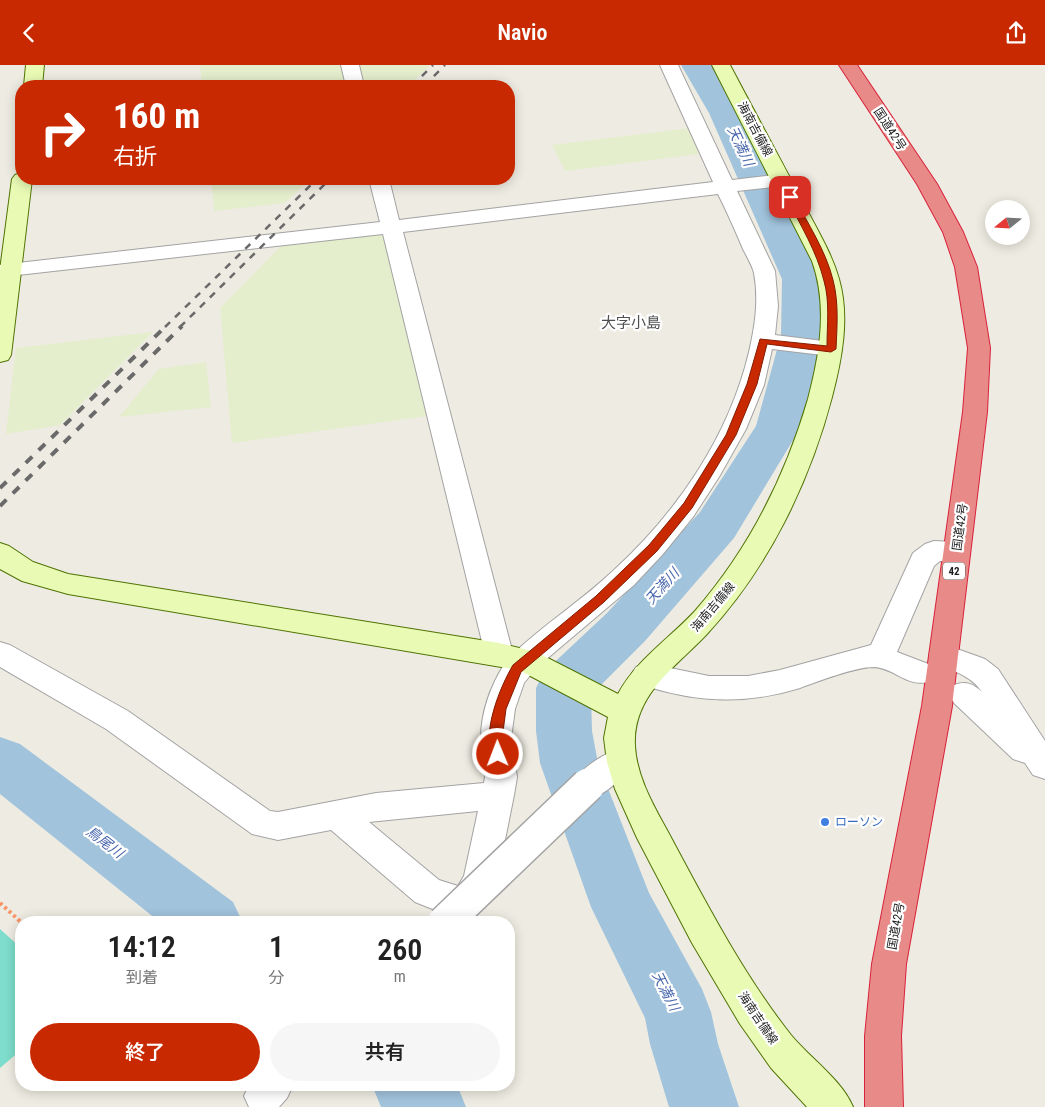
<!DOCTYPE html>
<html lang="ja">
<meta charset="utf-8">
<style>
:root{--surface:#fff;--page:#f6f6f6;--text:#222;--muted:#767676;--accent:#c92900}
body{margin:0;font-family:"Roboto Condensed","Noto Sans JP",sans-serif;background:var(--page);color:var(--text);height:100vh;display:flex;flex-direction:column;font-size:19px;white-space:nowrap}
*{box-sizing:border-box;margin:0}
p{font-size:16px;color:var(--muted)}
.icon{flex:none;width:28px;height:28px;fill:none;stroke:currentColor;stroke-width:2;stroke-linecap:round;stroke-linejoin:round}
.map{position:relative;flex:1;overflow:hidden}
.sheet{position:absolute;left:15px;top:851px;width:500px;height:175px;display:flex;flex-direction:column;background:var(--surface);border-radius:20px;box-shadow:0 2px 12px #0003}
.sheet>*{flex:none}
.guide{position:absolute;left:15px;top:15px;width:500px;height:105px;border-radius:20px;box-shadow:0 2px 12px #0003;background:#c92900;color:#fff;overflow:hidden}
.needle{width:32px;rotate:252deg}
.fabs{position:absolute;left:985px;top:135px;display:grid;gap:10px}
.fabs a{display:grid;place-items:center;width:45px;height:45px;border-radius:50%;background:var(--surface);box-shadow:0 2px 12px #0003;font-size:25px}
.pin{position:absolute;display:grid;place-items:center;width:42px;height:42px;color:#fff;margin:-21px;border-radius:10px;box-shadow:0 2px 8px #0006}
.me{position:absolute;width:55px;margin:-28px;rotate:359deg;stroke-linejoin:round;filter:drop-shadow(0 0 4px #0008)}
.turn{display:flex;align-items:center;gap:18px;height:105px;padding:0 15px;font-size:22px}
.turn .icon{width:65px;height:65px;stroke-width:2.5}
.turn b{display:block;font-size:35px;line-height:42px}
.eta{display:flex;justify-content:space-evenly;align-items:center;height:85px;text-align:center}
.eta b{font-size:30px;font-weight:600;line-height:35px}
.button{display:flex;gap:10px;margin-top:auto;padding:10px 15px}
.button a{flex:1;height:58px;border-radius:30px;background:var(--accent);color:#fff;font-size:20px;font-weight:600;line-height:58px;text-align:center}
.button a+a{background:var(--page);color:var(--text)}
header{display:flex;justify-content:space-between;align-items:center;height:65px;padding:0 15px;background:var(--accent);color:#fff;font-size:22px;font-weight:600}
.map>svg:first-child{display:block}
</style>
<header><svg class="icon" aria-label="back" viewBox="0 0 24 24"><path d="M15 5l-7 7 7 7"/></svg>Navio<svg class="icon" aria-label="share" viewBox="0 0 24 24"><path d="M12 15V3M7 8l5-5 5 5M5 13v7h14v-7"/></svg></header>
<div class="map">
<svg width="1045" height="1042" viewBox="0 0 1045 1042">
<rect width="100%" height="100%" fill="#eeece2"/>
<g fill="#e4edcc">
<path d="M200 0H346L352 21H202Z"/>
<path d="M356 0H430L408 21H361Z"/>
<path d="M690 63 699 89 565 106 552 80Z"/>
<path d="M211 114H310L285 138 214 146Z"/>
<path d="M388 166 435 350 232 378 220 243 283 179Z"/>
<path d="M153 267 60 360 6 369 16 283Z"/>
<path d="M206 297 211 342 119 352 159 304Z"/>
</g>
<path fill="#7edecd" d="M0 864 21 883V985L0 1003Z"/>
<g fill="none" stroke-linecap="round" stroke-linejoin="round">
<g fill="#a1c3dc" fill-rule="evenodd">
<path d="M681 0H713L743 48 822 214 823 270 801 362 734 473 645 576 591 630 592 666 598 698 649 828 702 924 711 947 718 979 739 1042H669L650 979 645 953 591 842 540 698 536 666V623L544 607 607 548 700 447 756 361 781 270 782 214 709 48Z"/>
<path d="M0 672 20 679 233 837 243 858H161L0 729Z"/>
<path d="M372 1020H457L466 1042H381Z"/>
</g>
<defs>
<g id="street">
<path d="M341 0H359L364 21H346Z"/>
<path d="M660 0H678L732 115 782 109 789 111 792 115 789 119 782 121 737 126 775 206 778 241 775 270 831 277 839 279 842 284 839 289 831 291 772 284 764 320 746 364 719 412 693 452 663 489 634 520 536 603 524 618 515 644 511 673 517 712 514 730 497 815 482 844 463 853H455L415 837 331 765 278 775 252 769 106 664 0 602V577L10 580 128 646 270 746 278 747 376 728 484 718 485 712C484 699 481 686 481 673 481 647 491 620 505 598L499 600 489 597 485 589 383 169 0 212V200L380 157 369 114H389L399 155 713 117ZM718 129C727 147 735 165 743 184 747 192 752 200 754 208 759 235 755 261 749 287 729 371 678 446 615 504 583 535 544 559 513 589L403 167ZM478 746 464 811 458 821 439 815 369 757Z"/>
<path d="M934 476 956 477 965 480 969 487 965 494 956 497 940 496 934 501 897 587 931 600 936 608 931 616C908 624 895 603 874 602 855 602 819 616 800 623 742 641 693 637 636 618L631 610 636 602 646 598 709 611H748L780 605 871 580 913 488 925 479Z"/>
<path d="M943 579 985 594 998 604 1045 676V714L1033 710 1025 698 1013 694 954 638 949 629 954 620C966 616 972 618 982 627 971 610 951 605 933 598L929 590 933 582Z"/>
<path d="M621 683 632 687 636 696C631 707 602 733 589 733 585 734 580 731 577 730L572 720C580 703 603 689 621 683Z"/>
<path d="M249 1020H293L287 1033 279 1042H249L244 1031Z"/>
</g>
<g id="secondary">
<path d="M26 0H44L42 21H24Z"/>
<path d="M712 0H730C755 48 781 95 806 143 818 166 832 189 839 214 850 252 842 294 832 332 809 419 768 503 707 569 676 602 632 630 635 681 637 717 659 749 675 780 710 845 745 912 791 970 810 993 842 1015 853 1042H807L771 1003 740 959 692 878 637 773 615 724 607 697 604 673 608 652 519 605 68 529 22 516 0 504V478L9 481 33 497 68 509 499 578 536 587 618 629C636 595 669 574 695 546 749 484 785 412 808 334 820 288 828 241 812 196Z"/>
<path d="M21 108V114H32L11 290 8 295 0 297V205L12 114 15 110Z"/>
</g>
<path id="highway" d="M839 0H857L937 119 963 167 977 202 990 283 987 347 952 641 906 899 901 971 903 1042H865V971L872 899 922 641 963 347 968 283 955 202 943 167 917 119Z"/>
</defs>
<use href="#street" stroke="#a3a3a3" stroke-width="2"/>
<use href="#secondary" stroke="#507304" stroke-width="2"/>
<use href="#highway" stroke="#d9223b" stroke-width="2"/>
<path stroke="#fb9466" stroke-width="4" stroke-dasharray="3 3" stroke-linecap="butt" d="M0 838 22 858"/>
<use href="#street" fill="#fff" fill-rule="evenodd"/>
<use href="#secondary" fill="#e8fab4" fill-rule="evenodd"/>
<use href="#highway" fill="#e78a88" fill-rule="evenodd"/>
<g stroke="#6a6a6a" stroke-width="2.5" stroke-dasharray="7 7" stroke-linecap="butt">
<path d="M412 21 433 0"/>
<path d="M424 21 445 0"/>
<path d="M165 262 317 114"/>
<path d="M180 262 330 114"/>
</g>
<g stroke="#6a6a6a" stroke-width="4" stroke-dasharray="9 9" stroke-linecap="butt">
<path d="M0 423 166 261"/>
<path d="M0 441 182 261"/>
</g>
<defs>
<path id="street-bridge" d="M444 858 588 720"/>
</defs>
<use href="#street-bridge" stroke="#a3a3a3" stroke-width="36" stroke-linecap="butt"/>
<use href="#street-bridge" stroke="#fff" stroke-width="33"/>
</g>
<path fill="#c92900" stroke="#831b00" d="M790 129 794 132C808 159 826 186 833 215 839 238 837 262 836 284L831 287 767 279 757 319 736 370 692 443 657 486 604 537 521 607 506 644 502 674 504 689 502 693 498 694 493 693C481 668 500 622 513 600L596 531 649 480 684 438 726 370 747 319 760 274 827 281C827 259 830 237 824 216 817 187 800 159 786 132Z"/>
<circle fill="#3f7fe0" stroke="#fff" stroke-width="2" cx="825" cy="757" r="5"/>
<g text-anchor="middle" stroke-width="4.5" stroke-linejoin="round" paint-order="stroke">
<rect fill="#fff" stroke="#606060" stroke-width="1" x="943" y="497.5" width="22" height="17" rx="4"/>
<g font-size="11" font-weight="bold" fill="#1c1c1c">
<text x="954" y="510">42</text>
</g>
<g font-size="12" fill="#1c1c1c" stroke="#fff">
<text transform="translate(755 64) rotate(62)" y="4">海南吉備線</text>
<text transform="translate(890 64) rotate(57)" y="4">国道42号</text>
<text transform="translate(960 462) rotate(-82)" y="4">国道42号</text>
<text transform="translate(713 542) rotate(-50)" y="4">海南吉備線</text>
<text transform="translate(896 861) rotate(-80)" y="4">国道42号</text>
<text transform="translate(758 953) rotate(56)" y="4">海南吉備線</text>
</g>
<g font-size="12" fill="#366cbe" stroke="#fff" text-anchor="start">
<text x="835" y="761">ローソン</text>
</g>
<g font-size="14" font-style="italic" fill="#4866ac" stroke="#fff">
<text transform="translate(741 81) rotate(65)" y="5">天満川</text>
<text transform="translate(662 521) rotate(-48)" y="5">天満川</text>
<text transform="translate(105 777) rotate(37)" y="5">鳥尾川</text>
<text transform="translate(666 926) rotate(63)" y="5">天満川</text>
</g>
<g font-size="15" fill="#4f4f4f" stroke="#fff">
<text x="631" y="263">大字小島</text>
</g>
</g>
</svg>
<div class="fabs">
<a><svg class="needle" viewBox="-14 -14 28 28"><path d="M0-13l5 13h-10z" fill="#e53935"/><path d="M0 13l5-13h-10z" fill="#767676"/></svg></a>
</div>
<div class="pin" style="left:790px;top:132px;background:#d93025"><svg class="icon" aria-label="arrive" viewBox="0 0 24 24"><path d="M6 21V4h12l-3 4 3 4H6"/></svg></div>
<svg class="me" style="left:498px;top:689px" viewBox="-20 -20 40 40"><circle r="17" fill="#c92900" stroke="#fff" stroke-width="3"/><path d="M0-11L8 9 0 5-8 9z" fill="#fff"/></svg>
<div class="guide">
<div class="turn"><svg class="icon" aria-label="right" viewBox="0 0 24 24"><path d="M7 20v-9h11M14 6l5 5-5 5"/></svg><div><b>160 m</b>右折</div></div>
</div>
<section class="sheet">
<div class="eta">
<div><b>14:12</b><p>到着</p></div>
<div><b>1</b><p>分</p></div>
<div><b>260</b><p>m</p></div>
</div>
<div class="button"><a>終了</a><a>共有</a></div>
</section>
</div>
